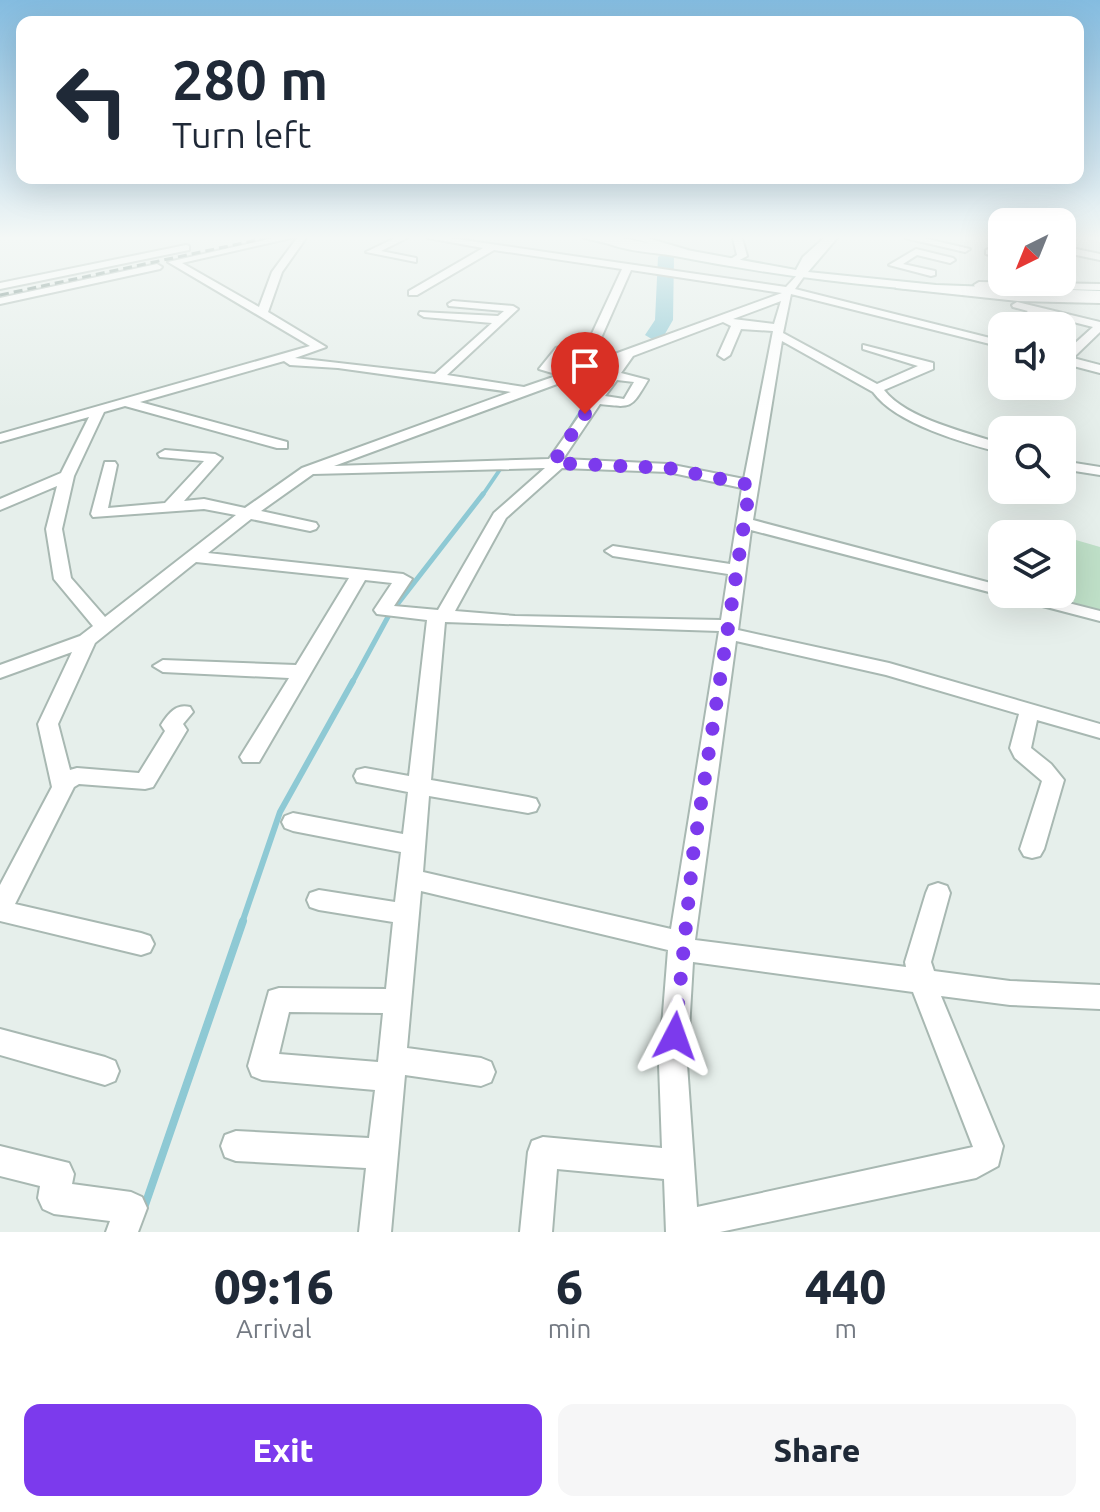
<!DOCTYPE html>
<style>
:root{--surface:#fff;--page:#f6f6f7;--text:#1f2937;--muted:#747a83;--accent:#7c3aed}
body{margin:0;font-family:Ubuntu,sans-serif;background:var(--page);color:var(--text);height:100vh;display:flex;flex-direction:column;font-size:30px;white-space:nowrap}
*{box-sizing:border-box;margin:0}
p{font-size:26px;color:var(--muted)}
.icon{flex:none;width:44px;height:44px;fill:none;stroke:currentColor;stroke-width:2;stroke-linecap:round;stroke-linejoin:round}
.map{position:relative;height:1232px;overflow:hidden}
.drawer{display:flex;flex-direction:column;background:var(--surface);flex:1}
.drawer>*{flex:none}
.banner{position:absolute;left:16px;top:16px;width:1068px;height:168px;border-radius:16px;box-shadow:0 8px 32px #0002;background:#fff;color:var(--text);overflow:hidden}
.needle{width:52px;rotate:223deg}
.fabs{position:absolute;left:988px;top:208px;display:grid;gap:16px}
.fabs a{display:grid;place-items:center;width:88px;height:88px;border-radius:16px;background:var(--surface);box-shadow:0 8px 32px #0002;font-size:40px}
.pin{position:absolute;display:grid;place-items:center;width:68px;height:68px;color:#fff;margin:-82px -34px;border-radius:50% 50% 50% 0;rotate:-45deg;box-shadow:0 0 8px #0007}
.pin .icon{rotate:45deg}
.me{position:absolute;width:88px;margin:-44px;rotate:4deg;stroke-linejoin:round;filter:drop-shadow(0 0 6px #0008)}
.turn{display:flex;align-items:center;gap:28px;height:168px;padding:0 24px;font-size:36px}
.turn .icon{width:104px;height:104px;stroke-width:2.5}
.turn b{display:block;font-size:56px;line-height:68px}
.eta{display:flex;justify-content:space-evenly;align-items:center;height:136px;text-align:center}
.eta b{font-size:48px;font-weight:800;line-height:56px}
.cta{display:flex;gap:16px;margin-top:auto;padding:16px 24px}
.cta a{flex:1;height:92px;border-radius:16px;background:var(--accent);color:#fff;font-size:32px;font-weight:800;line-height:92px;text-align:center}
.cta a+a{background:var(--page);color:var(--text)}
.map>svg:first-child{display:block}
</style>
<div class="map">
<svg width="1100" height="1232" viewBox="0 0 1100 1232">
<rect width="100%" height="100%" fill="#e6efeb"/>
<path fill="#bfe0c8" d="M1069 538 1100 547V615L1076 610 1066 577Z"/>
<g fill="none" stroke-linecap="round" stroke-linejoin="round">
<g stroke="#8ec9d4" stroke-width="4">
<path d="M567 434 605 373 619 359"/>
<path d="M482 496 501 468"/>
</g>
<path stroke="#8ec9d4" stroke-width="5" d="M352 683 389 615 483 494"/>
<path stroke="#8ec9d4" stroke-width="6" d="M242 923 280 812 353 681"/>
<path stroke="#8ec9d4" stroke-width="8" d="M144 1208 243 921"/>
<path fill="#8ec9d4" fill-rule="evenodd" d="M666 252 674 257 673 320 662 339 655 341 645 335 655 320 658 257Z"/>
<defs>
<g id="street">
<path d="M274 238H291L182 263 259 307 272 272 297 238H306L282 272 268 312 326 347 295 358 435 374 492 323 424 317 419 314 420 312 498 316 504 311 449 306 448 304 453 301 513 306 518 309 447 375 524 387 559 375 539 369 556 348 560 347 566 351 554 366 576 368 622 269 494 250 417 295H409V291L483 248 428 238H449L786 287 800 272 805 275 795 289 1002 341V347L791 294 783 333 877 384 918 366 863 349V345L933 363V369L884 390C906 419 969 433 1002 444V453C964 443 896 424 873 392L782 341 753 520 1002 586V594H1033L1100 611V621L751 530 738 630 889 663 1100 724V738L1037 720 1031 748 1051 764 1064 780 1044 849 1040 856 1032 858 1024 856 1020 849 1042 781 1015 758 1010 748 1019 714 886 675 736 641 695 940 906 967 905 962 926 893 929 886 938 883 947 886 950 893 931 962 934 971 1010 981 1100 985V1009L1010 1005 941 996 1003 1146 998 1166 976 1178 720 1232H666L664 1179 557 1169 552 1232H520L528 1152 532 1141 543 1137 662 1148 659 1064 668 950 421 891 407 1048 481 1058 491 1062 495 1072 491 1082 481 1086 405 1075 391 1232H359L366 1168 236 1161 225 1157 221 1146 225 1135 236 1131 369 1138 375 1090 262 1080 252 1076 248 1066 269 991 279 988 386 989 393 922 319 910 310 907 307 900 310 893 319 890 395 902 401 852 293 831 285 828 282 822 285 816 293 813 403 834 408 792 357 782 354 776 357 770 365 768 409 776 427 620 377 614 374 610 392 583 365 580 259 762H243L240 757 289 678 163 672 153 666 163 660 296 665 349 578 196 562 95 643 58 724 70 770 77 768 139 773 165 731 161 725C168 714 176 703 190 707L193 712 183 724 187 730 153 787 145 789 79 784 74 787 15 904 141 933 150 936 154 944 150 952 141 955 0 921V885L52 787 38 724 72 652 0 678V665L80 636 93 626 54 579 46 529 57 486 0 510V499L61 473 89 417 0 442V434L310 346 168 262ZM631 270 782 293 590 363ZM781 301 774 324 733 319ZM723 322 731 326 718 355 724 359 730 355 741 329 773 331 744 479 668 464 563 459 600 404C633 408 631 408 648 380L621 373 633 356ZM284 361 290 365 338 368 511 392 302 468 245 508 204 499 184 501 222 458 215 454 165 450 158 454 160 457 204 461 165 503 108 508 117 465 115 462H105L91 514 93 517 204 509 236 515 105 617 71 578 62 529 74 476 104 412 125 406 277 448H287V442L140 402ZM617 362 549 459 334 466ZM617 380 634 382 624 399 605 396ZM545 468 494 513 438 610 394 606 412 579 403 574 208 553 251 519 310 531 316 529 318 526 316 523 261 511 313 474ZM562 468 668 472 742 488 730 564 613 546 605 551 613 556 728 574 721 620 515 616 455 611 506 518ZM445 622 719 631 671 929 423 872 429 796 528 813 536 811 539 805 536 799 528 797 431 780ZM693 962 913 992 973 1147 697 1207 687 1064ZM289 1012 383 1013 378 1062 279 1054Z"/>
<path d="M395 238H407L381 251 416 258V262L366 252Z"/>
<path d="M584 238H603L632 245 627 248Z"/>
<path d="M632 238H647L688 250 683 253Z"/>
<path d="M733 238H742L747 256 734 263 729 260 737 255Z"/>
<path d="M905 238H923L970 249 965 252Z"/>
<path d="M186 245 189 246V250L0 289V283Z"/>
<path d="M1062 246 1100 254V260L1062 252Z"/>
<path d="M916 249 953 258 955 260 950 263 917 255 903 264 935 271V275L931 276 889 265Z"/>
<path d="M989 249 1002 252V258L986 254V250Z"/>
<path d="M157 264 162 267 160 269 0 304V298Z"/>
<path d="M979 282 1100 284V290L975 287 974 285Z"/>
<path d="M900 283 1018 295 1100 297V303L1018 301 896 288V284Z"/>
<path d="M1017 302 1100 322V332L1073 358 1100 365V373L1062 363V355L1093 327 1038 313 1020 326H1007L1028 311 1013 307 1012 305Z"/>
<path d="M1062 461 1100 467V475L1062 469Z"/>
<path d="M0 1029 105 1057 115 1061 119 1071 115 1081 105 1085 0 1055Z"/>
<path d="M0 1146 69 1163 74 1174 72 1184 131 1192 142 1197 147 1208 138 1232H106L110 1221 54 1214 43 1209 38 1198 40 1186 0 1176Z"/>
</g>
<path id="secondary" d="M598 238H621L796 270 803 257 824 238H837L808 272 936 285 1100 291V299C956 296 816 284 675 256 652 252 616 251 598 238Z"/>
</defs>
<use href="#street" stroke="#a8b8b2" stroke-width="4"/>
<use href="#secondary" stroke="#a4bbb3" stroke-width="4"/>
<use href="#street" fill="#fff" fill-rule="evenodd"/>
<use href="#secondary" fill="#fff" fill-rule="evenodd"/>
<path stroke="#5f7d75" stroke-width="3" stroke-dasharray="9 5" stroke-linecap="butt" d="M0 295 266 238"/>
</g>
<linearGradient id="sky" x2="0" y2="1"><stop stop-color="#84bce0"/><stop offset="0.58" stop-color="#f4f8f6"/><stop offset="1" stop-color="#f4f8f6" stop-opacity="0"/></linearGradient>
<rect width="1100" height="410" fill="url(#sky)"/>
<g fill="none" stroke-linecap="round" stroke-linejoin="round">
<path stroke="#7c3aed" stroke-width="14" stroke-dasharray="0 25.2" d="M585 414 553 463 668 468 750 485 693 855 675 1036"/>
</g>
</svg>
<div class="fabs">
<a><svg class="needle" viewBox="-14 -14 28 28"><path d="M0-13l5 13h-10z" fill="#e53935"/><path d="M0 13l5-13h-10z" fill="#747a83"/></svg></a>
<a><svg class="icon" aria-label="sound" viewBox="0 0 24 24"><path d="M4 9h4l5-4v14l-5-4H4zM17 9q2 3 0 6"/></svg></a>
<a><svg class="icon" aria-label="search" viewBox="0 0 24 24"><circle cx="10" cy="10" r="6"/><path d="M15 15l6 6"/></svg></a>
<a><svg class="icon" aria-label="layers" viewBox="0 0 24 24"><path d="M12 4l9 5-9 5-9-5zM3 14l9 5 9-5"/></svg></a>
</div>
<div class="pin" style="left:585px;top:414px;background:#d93025"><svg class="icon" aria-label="arrive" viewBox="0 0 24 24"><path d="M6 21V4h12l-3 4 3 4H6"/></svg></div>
<svg class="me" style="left:675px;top:1036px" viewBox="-20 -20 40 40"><path d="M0-17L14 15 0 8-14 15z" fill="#7c3aed" stroke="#fff" stroke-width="4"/></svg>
<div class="banner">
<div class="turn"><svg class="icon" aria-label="left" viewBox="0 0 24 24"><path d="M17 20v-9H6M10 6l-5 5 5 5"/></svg><div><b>280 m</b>Turn left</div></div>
</div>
</div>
<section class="drawer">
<div class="eta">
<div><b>09:16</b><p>Arrival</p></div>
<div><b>6</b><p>min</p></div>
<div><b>440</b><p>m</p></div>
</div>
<div class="cta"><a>Exit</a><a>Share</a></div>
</section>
